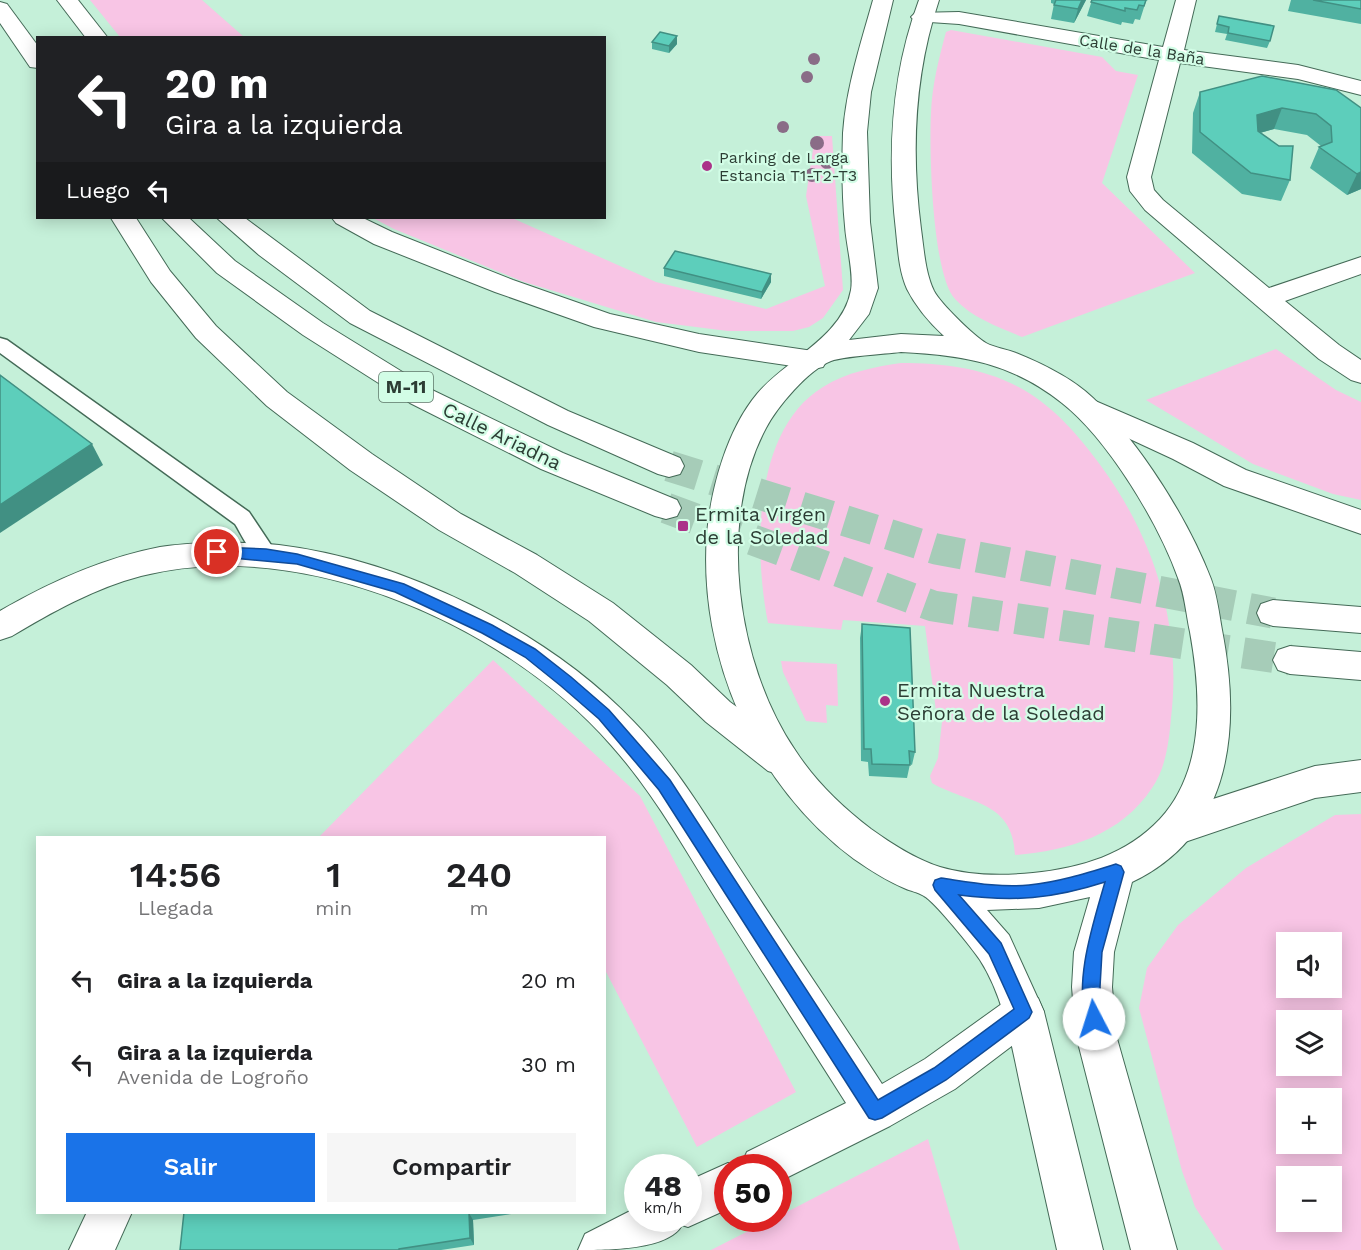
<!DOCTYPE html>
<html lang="es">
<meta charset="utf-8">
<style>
:root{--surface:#fff;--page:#f6f6f6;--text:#202124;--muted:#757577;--accent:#1a73e8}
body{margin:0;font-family:"Work Sans",sans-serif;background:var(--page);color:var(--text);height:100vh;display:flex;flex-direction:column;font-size:22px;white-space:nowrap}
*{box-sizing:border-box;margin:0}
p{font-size:20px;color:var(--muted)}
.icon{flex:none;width:33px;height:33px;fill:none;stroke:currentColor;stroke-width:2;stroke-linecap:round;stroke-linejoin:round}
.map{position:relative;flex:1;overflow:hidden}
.sheet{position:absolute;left:36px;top:836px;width:570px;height:378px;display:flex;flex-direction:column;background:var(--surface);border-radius:0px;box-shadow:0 3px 15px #0003}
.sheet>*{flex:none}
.guide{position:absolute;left:36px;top:36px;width:570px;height:183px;border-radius:0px;box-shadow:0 3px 15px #0003;background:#202124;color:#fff;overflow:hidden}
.tools{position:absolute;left:1276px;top:932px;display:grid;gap:12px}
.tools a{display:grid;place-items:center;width:66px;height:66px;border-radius:0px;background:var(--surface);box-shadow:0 3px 15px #0003;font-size:30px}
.speed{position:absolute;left:624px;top:1154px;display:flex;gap:12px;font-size:30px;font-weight:700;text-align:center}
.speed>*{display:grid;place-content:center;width:78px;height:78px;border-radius:50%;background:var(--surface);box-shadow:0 3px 15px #0003;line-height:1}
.speed small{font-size:15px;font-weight:400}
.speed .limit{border:9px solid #d22;background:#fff;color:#111}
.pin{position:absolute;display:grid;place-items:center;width:51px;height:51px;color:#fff;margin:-26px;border:3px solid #fff;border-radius:50%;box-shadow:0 2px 6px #0007}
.me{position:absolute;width:66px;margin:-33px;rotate:355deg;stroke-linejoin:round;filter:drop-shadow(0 0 4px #0008)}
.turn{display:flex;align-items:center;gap:21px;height:126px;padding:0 30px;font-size:27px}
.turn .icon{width:78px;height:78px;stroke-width:2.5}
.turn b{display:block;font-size:42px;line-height:51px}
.then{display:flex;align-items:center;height:57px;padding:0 30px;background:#0003;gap:12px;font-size:22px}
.eta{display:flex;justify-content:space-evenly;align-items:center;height:102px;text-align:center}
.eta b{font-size:36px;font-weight:600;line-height:42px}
.cta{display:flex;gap:12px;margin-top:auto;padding:12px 30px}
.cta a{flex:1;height:69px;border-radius:0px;background:var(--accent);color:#fff;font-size:24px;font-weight:600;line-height:69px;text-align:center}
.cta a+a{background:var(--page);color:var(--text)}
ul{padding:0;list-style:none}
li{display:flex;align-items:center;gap:18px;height:84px;padding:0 30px}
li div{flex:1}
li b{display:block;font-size:22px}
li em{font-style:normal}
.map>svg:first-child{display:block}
</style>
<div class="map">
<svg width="1361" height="1250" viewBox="0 0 1361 1250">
<rect width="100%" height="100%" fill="#c5f0d9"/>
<g fill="#f8c5e5" fill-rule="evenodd">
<path d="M90 0H202L244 37H120Z"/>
<path d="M951 30 1102 57 1116 71 1138 75 1102 183 1195 273 1022 337C999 327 972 318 955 299 932 274 929 149 931 113 932 85 939 58 946 32Z"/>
<path d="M815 136H832L843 290 823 318 809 327 793 331H728L656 322 524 282 394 229 373 218H512L656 282 766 309 825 286 806 196Z"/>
<path d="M1276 349 1336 390 1361 402V500L1333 494 1253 464 1146 400Z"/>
<path d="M901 363C944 363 986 368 1024 390 1055 408 1080 437 1101 466 1155 540 1182 626 1171 718 1169 741 1166 768 1152 788 1121 835 1068 851 1015 855 1013 800 968 804 932 783L930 776 938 758 943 713 936 711 925 626 843 620 841 630 768 623C754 552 752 430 823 387 847 372 874 367 901 363Z"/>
<path d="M493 660 640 796 796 1092 697 1147 605 970 604 837H319Z"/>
<path d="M781 661 837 664 838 706 826 705 827 723 806 721 783 672Z"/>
<path d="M1361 814V1250H1223L1195 1207 1182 1171 1139 1008 1147 968 1178 925 1246 868 1335 815ZM1287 942H1332V987H1287ZM1287 1020H1332V1065H1287ZM1287 1098H1332V1143H1287ZM1287 1176H1332V1221H1287Z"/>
<path d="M928 1139 960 1250H711L774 1218H778L779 1216Z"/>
</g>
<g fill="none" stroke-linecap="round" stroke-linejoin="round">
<g stroke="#a6ccb8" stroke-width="31" stroke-dasharray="31 15" stroke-linecap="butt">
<path d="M669 466 936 549 1273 613"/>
<path d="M666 508 933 606 1290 660"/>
</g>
<defs>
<path id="service" d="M0 338 7 340 249 512 277 554 274 560C254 566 244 538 235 524L0 353Z"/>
<g id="minor">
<path d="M1176 0H1196L1184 50 1298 65 1361 81V95L1298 79 1180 63 1151 177 1154 190 1163 200 1269 288 1361 257V274L1285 301 1339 345 1361 360V383L1351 380 1319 359 1145 210 1130 191 1127 177 1159 60 959 24 915 21 911 17 915 13 959 12 1163 47Z"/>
<path d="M220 542C240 543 260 543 279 545 403 560 548 631 634 722 677 766 708 820 742 872 788 943 836 1013 882 1084L925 1059 1010 998 1024 992 1038 998 1044 1012 1038 1026 955 1089 890 1126 778 1182V1167H740L747 1152 846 1103C803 1035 759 967 716 899 683 846 653 792 611 745 505 624 301 535 141 576 95 588 52 612 12 636L0 640V611C50 582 103 558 160 547 180 544 200 543 220 542Z"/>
<path d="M728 1163 738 1167H728V1209L688 1227 682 1225C669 1250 608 1250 578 1250L585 1234 638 1207V1218H688V1181Z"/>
<path d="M87 1212H132L115 1250H69Z"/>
</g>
<path id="secondary" d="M873 0H893L871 92 867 132 870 222 878 288 869 314 849 340 901 334 944 336C930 323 916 307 907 289 899 271 898 250 896 231 887 152 891 75 919 0H939C914 75 911 151 921 229 924 250 925 272 934 291 941 304 974 336 986 343 995 348 1007 349 1016 353 1043 364 1072 378 1093 398 1140 443 1188 519 1211 579 1217 595 1219 613 1222 630 1241 727 1233 834 1132 882L1114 952 1112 987 1116 1035 1177 1250H1131L1076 1035 1072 987 1074 952 1090 897 1039 908 987 910 1009 935 1044 1012 1103 1250H1057C1045 1196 1033 1143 1021 1089 1012 1047 1004 997 980 960 972 948 935 902 924 896 918 892 910 891 904 888 887 881 870 870 854 859 755 786 698 657 707 534 711 488 727 430 757 394 785 360 843 337 851 290 854 273 846 244 845 226 842 196 842 163 843 133 846 88 861 43 873 0ZM901 352C963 355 1012 363 1062 403 1108 439 1159 524 1178 578 1185 595 1186 614 1190 632 1201 693 1206 769 1160 819 1126 855 1081 868 1033 873 1002 876 970 876 940 867 915 859 892 844 871 829 842 807 815 781 795 750 737 665 716 521 766 428 777 407 808 370 831 361 845 356 884 354 901 352Z"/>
<g id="motorway">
<path d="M57 0H78L108 38H86Z"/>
<path d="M0 2 7 4 38 46V68L30 67 0 23Z"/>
<path d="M111 218H136L170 271 216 326 287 392 372 454 461 514 537 555 613 603 691 665 730 702 794 749 799 760 794 771 781 775 768 771 706 722 667 685 589 621 515 573 439 530 350 470 267 406 196 338 151 282Z"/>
<path d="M162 218H189L235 261 323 323 430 389 563 453 677 500 681 508 677 516 666 519 655 516 541 469 410 403 303 335 217 273Z"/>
<path d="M217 218H245L370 311 568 411 680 458 684 466 680 474 669 477 658 474 548 425 350 323 259 255Z"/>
<path d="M332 218H363L392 232 513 280 610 314 699 334 813 351 823 353 827 360 823 367 813 369 699 352 594 327 495 292 374 244 336 223Z"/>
<path d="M1086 397 1193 443 1246 470 1361 510V534L1224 486 1173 459 1076 414 1072 407 1076 400Z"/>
<path d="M1273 600 1361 607V633L1273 626 1261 622 1257 613 1261 604Z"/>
<path d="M1290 646 1361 652V680L1290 674 1278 670 1273 660 1278 650Z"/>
<path d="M1361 760V792L1315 798 1179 844 1166 839 1161 827 1166 815 1179 810 1315 766Z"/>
</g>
</defs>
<use href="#service" stroke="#446a57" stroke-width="3"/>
<use href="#minor" stroke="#446a57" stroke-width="2"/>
<use href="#secondary" stroke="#446a57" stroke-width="2"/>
<use href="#motorway" stroke="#446a57" stroke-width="2"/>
<use href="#service" fill="#fff" fill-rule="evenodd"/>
<use href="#minor" fill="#fff" fill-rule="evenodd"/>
<use href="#secondary" fill="#fff" fill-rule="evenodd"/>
<use href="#motorway" fill="#fff" fill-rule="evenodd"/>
</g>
<g fill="#8a6c87">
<circle cx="814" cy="59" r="6"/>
<circle cx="807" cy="77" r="6"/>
<circle cx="783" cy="127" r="6"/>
<circle cx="817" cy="143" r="7"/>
<circle cx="827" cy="162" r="7"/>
<circle cx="812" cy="175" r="7"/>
</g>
<g fill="#50b1a1">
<path d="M1051 0H1086L1074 23 1051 19 1054 4 1051 3Z"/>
<path d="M1092 0H1148L1146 1 1140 20 1135 19 1133 24 1122 22 1121 25 1087 16Z"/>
<path d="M1291 0H1361V24L1288 11Z"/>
<path d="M1219 16 1270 41 1267 48 1225 40 1227 34 1215 32Z"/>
<path d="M652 42 677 44 669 53 652 49Z"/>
<path d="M1336 90 1361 189 1347 195 1310 168 1319 147 1321 146 1307 135 1274 129 1260 133 1290 180 1281 201 1242 194 1192 153 1193 113 1200 92Z"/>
<path d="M664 268 771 274V282L761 299 664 276Z"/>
<path d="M862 624 915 752 912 765 910 764 907 778 869 776 868 762 861 761 860 638Z"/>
<path d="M184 1212H524L473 1220 474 1245 441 1250H180Z"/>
</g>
<g fill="#419083">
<path d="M1082 0H1086L1074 23 1078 9Z"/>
<path d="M677 36V44L669 53V46Z"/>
<path d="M1282 108 1274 129 1249 136 1257 115Z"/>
<path d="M1361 172V189L1347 195 1357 174Z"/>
<path d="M771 274V282L761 299 762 292Z"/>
<path d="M92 444 103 465 0 533V505Z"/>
<path d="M469 1213 473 1220 474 1245 470 1238Z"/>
</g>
<g fill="#5dcebb" stroke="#419083" stroke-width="1.5">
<path d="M1056 0H1082L1078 9 1054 5Z"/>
<path d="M1092 0H1146L1144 6 1139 5 1137 10 1125 8V11L1091 2Z"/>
<path d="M1313 0H1361V9Z"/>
<path d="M1219 16 1274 26 1270 41 1228 33 1229 27 1217 24Z"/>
<path d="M660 32 677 36 669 46 652 42Z"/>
<path d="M1262 76 1336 90 1361 108V172L1357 174 1319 147 1332 142 1331 126 1316 114 1282 108 1257 115 1258 131 1279 146H1293L1290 180 1251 173 1200 132V92Z"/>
<path d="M675 251 771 274 762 292 664 268Z"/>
<path d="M0 375 92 444 0 505Z"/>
<path d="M862 624 910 628 915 752 909 751 910 765 872 764 871 749H864Z"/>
<path d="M184 1212H475L469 1213 470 1238 399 1249V1250H180Z"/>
</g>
<path fill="#1a73e8" stroke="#114b97" stroke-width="1.5" d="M217 547 266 549 297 554 404 584 492 625 535 649 571 677 609 710 670 780 878 1100 934 1068 1014 1009 989 954 935 890 933 885 935 880 941 878C969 882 1000 888 1029 885 1059 882 1087 873 1116 864L1121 866 1124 872 1102 952 1100 987 1103 1019 1100 1025 1094 1027 1088 1025C1072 985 1094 921 1105 882 1052 899 1014 902 959 895L1001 943 1032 1012 1029 1018 946 1080 882 1118 875 1120 869 1118 659 790 599 719 561 686 525 657 482 633 395 592 297 564 212 556 210 552Z"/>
<g fill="#ab3389" stroke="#d2fde6" stroke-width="2">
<circle cx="707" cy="166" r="6"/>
<rect x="677" y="520" width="12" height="12" rx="3"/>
<circle cx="885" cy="701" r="6"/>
</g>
<g text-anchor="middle" stroke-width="4.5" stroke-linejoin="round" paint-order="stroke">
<g font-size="16" fill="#2c3d34" stroke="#d2fde6">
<text transform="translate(1142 49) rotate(9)" y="6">Calle de la Baña</text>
</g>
<g font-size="16" fill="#2c3d34" stroke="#d2fde6" text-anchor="start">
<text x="719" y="163">Parking de Larga<tspan x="719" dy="18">Estancia T1-T2-T3</tspan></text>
</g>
<rect fill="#d2fde6" stroke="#5e7769" stroke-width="1.5" x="379" y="372" width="54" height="30" rx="4.5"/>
<g font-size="18" font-weight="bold" fill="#2c3d34">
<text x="406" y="393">M-11</text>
</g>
<g font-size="20" fill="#2c3d34" stroke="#d2fde6">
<text transform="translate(502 436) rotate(26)" y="7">Calle Ariadna</text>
</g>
<g font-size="20" fill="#2c3d34" stroke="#d2fde6" text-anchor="start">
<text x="695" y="521">Ermita Virgen<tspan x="695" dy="23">de la Soledad</tspan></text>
<text x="897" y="697">Ermita Nuestra<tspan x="897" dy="23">Señora de la Soledad</tspan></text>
</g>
</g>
</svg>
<div class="tools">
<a><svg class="icon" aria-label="sound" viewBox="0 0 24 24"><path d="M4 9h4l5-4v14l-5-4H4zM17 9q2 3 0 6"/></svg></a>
<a><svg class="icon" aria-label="layers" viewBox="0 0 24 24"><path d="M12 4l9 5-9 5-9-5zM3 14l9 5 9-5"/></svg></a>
<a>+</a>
<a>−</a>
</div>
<div class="speed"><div>48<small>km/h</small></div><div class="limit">50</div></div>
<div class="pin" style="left:217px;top:552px;background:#d93025"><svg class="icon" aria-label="arrive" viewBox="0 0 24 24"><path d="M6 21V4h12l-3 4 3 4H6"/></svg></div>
<svg class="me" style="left:1094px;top:1019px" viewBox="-20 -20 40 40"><circle r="19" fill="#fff"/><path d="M0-13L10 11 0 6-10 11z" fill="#1a73e8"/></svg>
<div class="guide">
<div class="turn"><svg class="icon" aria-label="left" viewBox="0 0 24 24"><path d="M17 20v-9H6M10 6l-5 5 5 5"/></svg><div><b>20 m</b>Gira a la izquierda</div></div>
<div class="then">Luego<svg class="icon" aria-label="left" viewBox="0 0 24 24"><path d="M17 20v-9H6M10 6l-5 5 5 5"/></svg></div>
</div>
<section class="sheet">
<div class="eta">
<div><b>14:56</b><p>Llegada</p></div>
<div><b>1</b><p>min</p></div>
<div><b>240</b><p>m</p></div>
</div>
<ul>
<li><svg class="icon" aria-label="left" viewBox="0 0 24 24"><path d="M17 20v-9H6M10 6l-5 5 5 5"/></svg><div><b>Gira a la izquierda</b></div><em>20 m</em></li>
<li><svg class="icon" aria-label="left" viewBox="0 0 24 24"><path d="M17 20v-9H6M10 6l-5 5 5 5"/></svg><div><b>Gira a la izquierda</b><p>Avenida de Logroño</p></div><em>30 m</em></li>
</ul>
<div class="cta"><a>Salir</a><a>Compartir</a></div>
</section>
</div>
